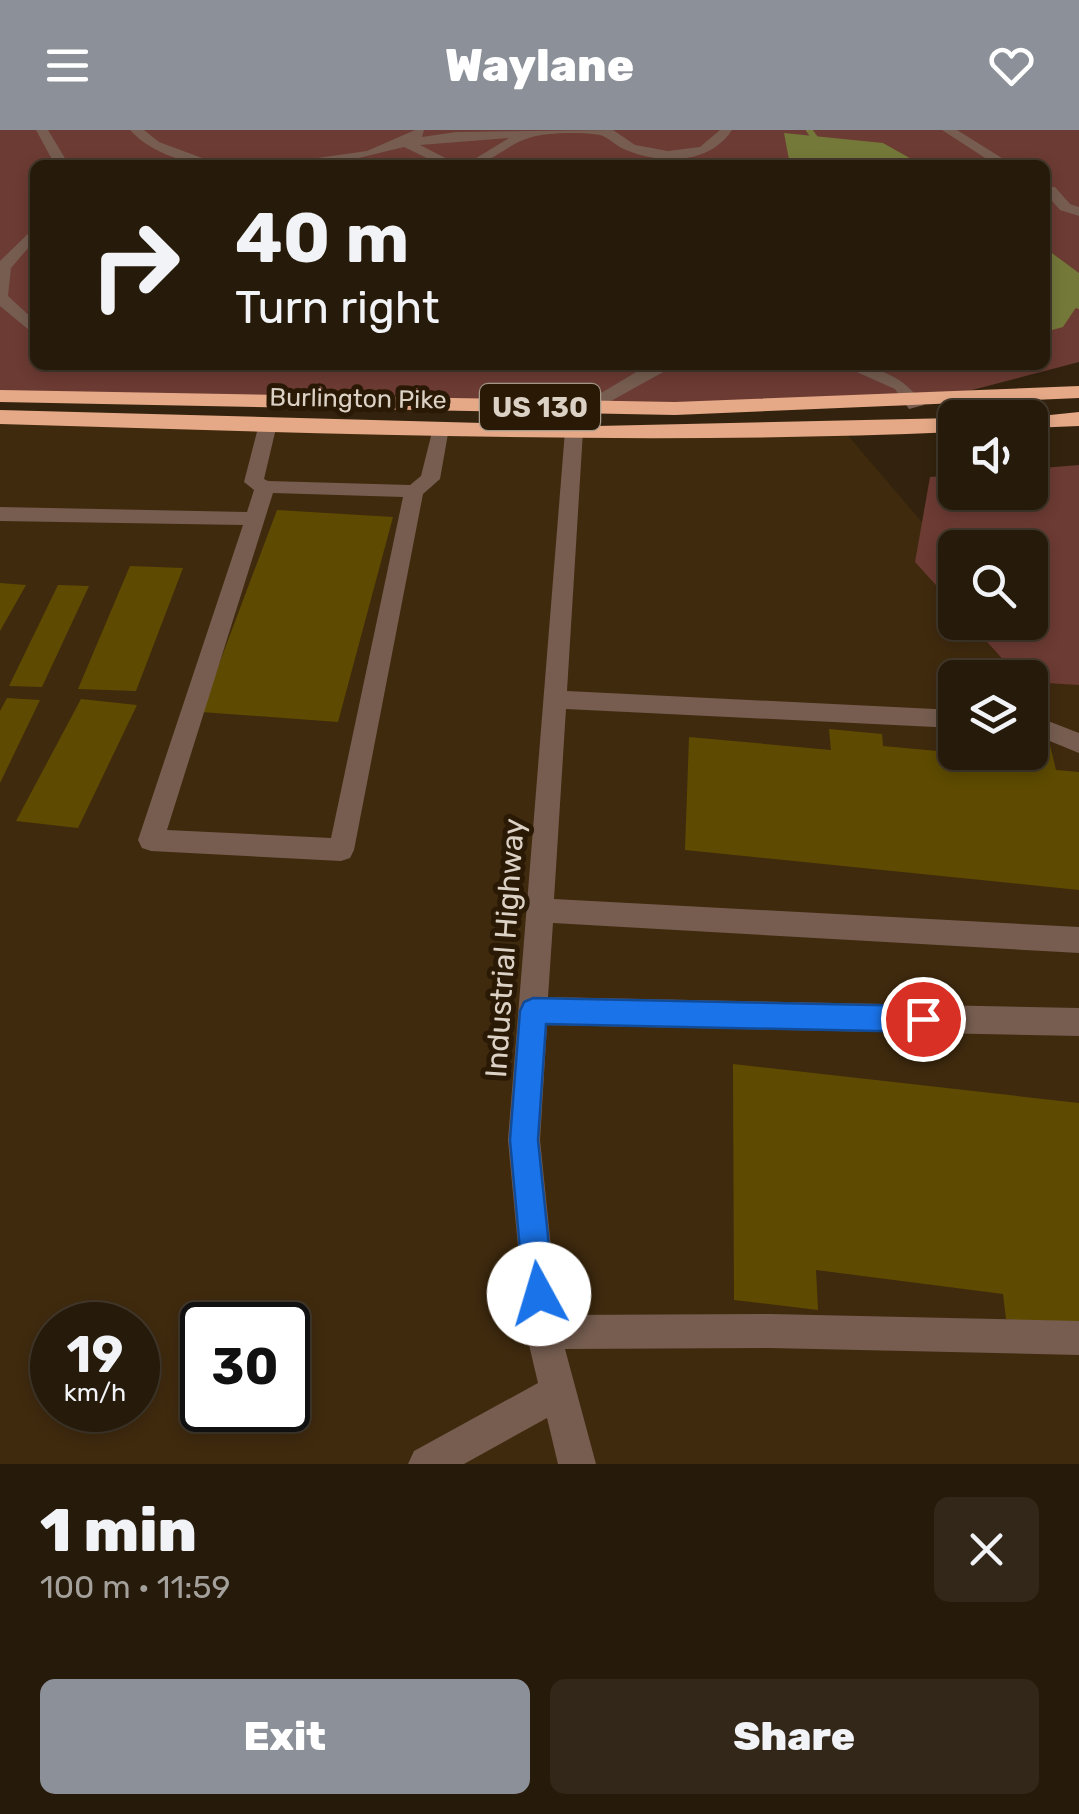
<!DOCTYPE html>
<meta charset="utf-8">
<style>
:root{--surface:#261a0a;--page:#322718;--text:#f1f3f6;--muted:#a4a19c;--line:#42382b;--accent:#8c9099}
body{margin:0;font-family:Rubik,sans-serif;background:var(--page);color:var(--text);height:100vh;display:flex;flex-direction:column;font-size:38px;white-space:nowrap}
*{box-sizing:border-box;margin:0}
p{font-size:32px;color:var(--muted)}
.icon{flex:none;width:55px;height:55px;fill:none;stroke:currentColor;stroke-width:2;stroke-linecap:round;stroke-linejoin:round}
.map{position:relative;height:1334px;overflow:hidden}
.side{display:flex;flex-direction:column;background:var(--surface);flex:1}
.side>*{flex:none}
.guide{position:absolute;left:30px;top:30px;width:1020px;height:210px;border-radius:15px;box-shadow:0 5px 15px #0003,0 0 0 2px var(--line);background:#261a0a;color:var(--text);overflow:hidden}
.tools{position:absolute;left:938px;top:270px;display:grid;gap:20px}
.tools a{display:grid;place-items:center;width:110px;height:110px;border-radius:15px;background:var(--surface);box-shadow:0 5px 15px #0003,0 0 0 2px var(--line);font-size:50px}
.speed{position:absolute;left:30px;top:1172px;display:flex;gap:20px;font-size:50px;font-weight:700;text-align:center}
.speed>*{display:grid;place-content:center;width:130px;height:130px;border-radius:50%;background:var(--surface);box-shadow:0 5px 15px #0003,0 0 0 2px var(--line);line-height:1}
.speed small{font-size:25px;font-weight:400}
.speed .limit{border:5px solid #111;border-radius:15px;background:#fff;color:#111}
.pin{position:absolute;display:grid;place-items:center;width:85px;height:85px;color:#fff;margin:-42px;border:5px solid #fff;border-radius:50%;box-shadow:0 2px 10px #0007}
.me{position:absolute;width:110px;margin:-55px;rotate:354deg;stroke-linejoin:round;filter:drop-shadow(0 0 8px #0008)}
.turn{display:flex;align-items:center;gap:35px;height:210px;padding:0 40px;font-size:45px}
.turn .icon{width:130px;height:130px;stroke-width:2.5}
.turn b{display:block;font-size:70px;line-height:85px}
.round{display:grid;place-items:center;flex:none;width:105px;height:105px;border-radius:15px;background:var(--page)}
.overview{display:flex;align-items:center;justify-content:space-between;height:170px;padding:0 40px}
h1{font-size:60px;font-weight:800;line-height:75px}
.cta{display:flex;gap:20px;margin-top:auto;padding:20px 40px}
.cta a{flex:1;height:115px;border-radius:15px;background:var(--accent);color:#fff;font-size:40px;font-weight:800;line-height:115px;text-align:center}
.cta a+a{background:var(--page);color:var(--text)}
header{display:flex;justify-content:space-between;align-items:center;height:130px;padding:0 40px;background:var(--accent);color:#fff;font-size:45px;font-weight:800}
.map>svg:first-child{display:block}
</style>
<header><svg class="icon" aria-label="menu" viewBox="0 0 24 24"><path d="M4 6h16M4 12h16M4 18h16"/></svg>Waylane<svg class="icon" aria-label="heart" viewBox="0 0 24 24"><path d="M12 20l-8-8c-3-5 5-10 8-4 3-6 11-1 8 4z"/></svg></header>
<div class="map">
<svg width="1079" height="1334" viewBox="0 0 1079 1334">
<rect width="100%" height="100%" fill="#33230e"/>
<path fill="#3f2a0e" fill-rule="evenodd" d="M0 287 845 302 955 431V492L1008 493 1060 553 1079 555V1334H0ZM955 548H1030V622H955ZM52 1195H138V1280H52ZM202 1195H288V1280H202Z"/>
<g fill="#6c3b33" fill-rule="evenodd">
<path d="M0 0H1079V232L915 275 815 278 0 266ZM35 35H1045V235H35Z"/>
<path d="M1079 335V555L1030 552V548L1019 547 970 493 1030 492V418H955V476L915 432 930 347 955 345V362H1030V339Z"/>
</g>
<g fill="#747839">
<path d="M784 3 883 13 922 35H790Z"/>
<path d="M1045 118 1079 143V173L1063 197 1045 202Z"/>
</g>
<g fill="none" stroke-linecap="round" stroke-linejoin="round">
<g stroke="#747839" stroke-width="6">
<path d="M809 0 835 35"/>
<path d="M1045 163 1079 176"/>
</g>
</g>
<g fill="#5e4b01">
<path d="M277 380 393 387 338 592 201 582Z"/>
<path d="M130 436 183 438 136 561 78 559Z"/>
<path d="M0 453 26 455 0 501Z"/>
<path d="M58 455 89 456 42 557 9 556Z"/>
<path d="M7 568 40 570 0 653V581Z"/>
<path d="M81 569 137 575 78 698 16 691Z"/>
<path d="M829 599 882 604 883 616 992 626V622H1030V610L1049 611 1056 640 1079 642V760L685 720 689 607 831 620Z"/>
<path d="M733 934 1079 973V1198L1006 1189 1003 1164 816 1140 818 1180 734 1170Z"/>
</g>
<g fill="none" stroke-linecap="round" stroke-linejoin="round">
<g fill="#765d50" fill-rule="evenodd">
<path d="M36 0H48L69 35H55Z"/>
<path d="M130 0H144L159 12 221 35C188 35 152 24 130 0Z"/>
<path d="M415 0H424L422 7 456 2 613 0 635 15 668 21 700 17 720 0H732C710 34 662 35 626 20 617 17 608 7 600 5 582 2 546 2 529 8 505 15 492 35 465 35L509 8 420 15 459 35H441L404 17 330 35H268L367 21Z"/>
<path d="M942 0H957L1013 35H996Z"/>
<path d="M1045 57H1055L1070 74 1079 77V86L1060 80 1045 63Z"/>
<path d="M35 97V110L11 138 8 166 35 191V205L0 176V131Z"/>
<path d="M648 235H676L591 282 576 278Z"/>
<path d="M841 235C878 235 903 246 924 275L909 279 895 259Z"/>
<path d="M268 288 277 294 264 349 268 351 410 355 421 346 434 294H446L449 298 440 349 423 364 354 720 350 728 341 731 151 721 142 718 138 710 243 395 0 391V377L247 382 254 360 244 352 259 294ZM273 363 403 367 331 708 167 700Z"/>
<path d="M574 295 583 301 567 561 955 580V598L566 579 554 769 1079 797V823L553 793 548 867 1079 878V906L547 895 540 1010 558 1185 770 1184 1079 1191V1225L770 1218 565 1219 596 1334H558L547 1288 464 1334H408L414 1321 538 1253 526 1202 508 1010 565 301Z"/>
<path d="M1030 584 1079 603V623L1030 603Z"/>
</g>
<g fill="#e5a987" fill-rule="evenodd">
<path d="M1079 256V268L675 285 0 272V260L675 272Z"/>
<path d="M0 280 597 296 955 288V302C636 316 319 303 0 294Z"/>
<path d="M1079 282V296L1030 298V288H1021Z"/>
</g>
</g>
<path fill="#1a73e8" stroke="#114b97" stroke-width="2.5" d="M533 868 923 876 932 880 936 889 932 898 923 902 546 894 538 1010 554 1164 550 1175 539 1179 528 1175 524 1164 510 1010 520 881 524 872Z"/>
<g text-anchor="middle" stroke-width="10" stroke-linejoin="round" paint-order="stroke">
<g font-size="25" fill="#dcd1c5" stroke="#291905">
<text transform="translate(358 268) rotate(1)" y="9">Burlington Pike</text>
</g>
<rect fill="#291905" stroke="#a69a8b" stroke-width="2.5" x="480" y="254" width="120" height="46" rx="8"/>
<g font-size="28" font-weight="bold" fill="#dcd1c5">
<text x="540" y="287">US 130</text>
</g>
<g font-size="30" fill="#dcd1c5" stroke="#291905">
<text transform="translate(505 818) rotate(-86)" y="10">Industrial Highway</text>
</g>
</g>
</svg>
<div class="tools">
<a><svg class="icon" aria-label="sound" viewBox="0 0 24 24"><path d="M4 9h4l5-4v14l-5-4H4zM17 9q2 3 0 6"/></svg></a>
<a><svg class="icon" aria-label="search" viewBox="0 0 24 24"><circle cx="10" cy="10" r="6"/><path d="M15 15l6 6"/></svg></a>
<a><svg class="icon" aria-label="layers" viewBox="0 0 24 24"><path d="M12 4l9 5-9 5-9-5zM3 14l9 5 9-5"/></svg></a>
</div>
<div class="speed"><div>19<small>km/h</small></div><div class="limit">30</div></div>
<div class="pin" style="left:923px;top:889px;background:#d93025"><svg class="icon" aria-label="arrive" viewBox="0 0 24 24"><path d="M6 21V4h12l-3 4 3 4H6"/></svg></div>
<svg class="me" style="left:539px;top:1164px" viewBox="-20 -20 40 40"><circle r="19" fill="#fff"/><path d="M0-13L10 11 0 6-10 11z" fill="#1a73e8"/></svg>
<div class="guide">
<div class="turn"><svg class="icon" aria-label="right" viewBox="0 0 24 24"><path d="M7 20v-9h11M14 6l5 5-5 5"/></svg><div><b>40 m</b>Turn right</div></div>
</div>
</div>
<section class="side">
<div class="overview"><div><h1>1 min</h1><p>100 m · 11:59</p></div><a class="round"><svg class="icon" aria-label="close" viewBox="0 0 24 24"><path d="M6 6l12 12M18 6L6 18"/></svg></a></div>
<div class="cta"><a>Exit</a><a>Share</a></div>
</section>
